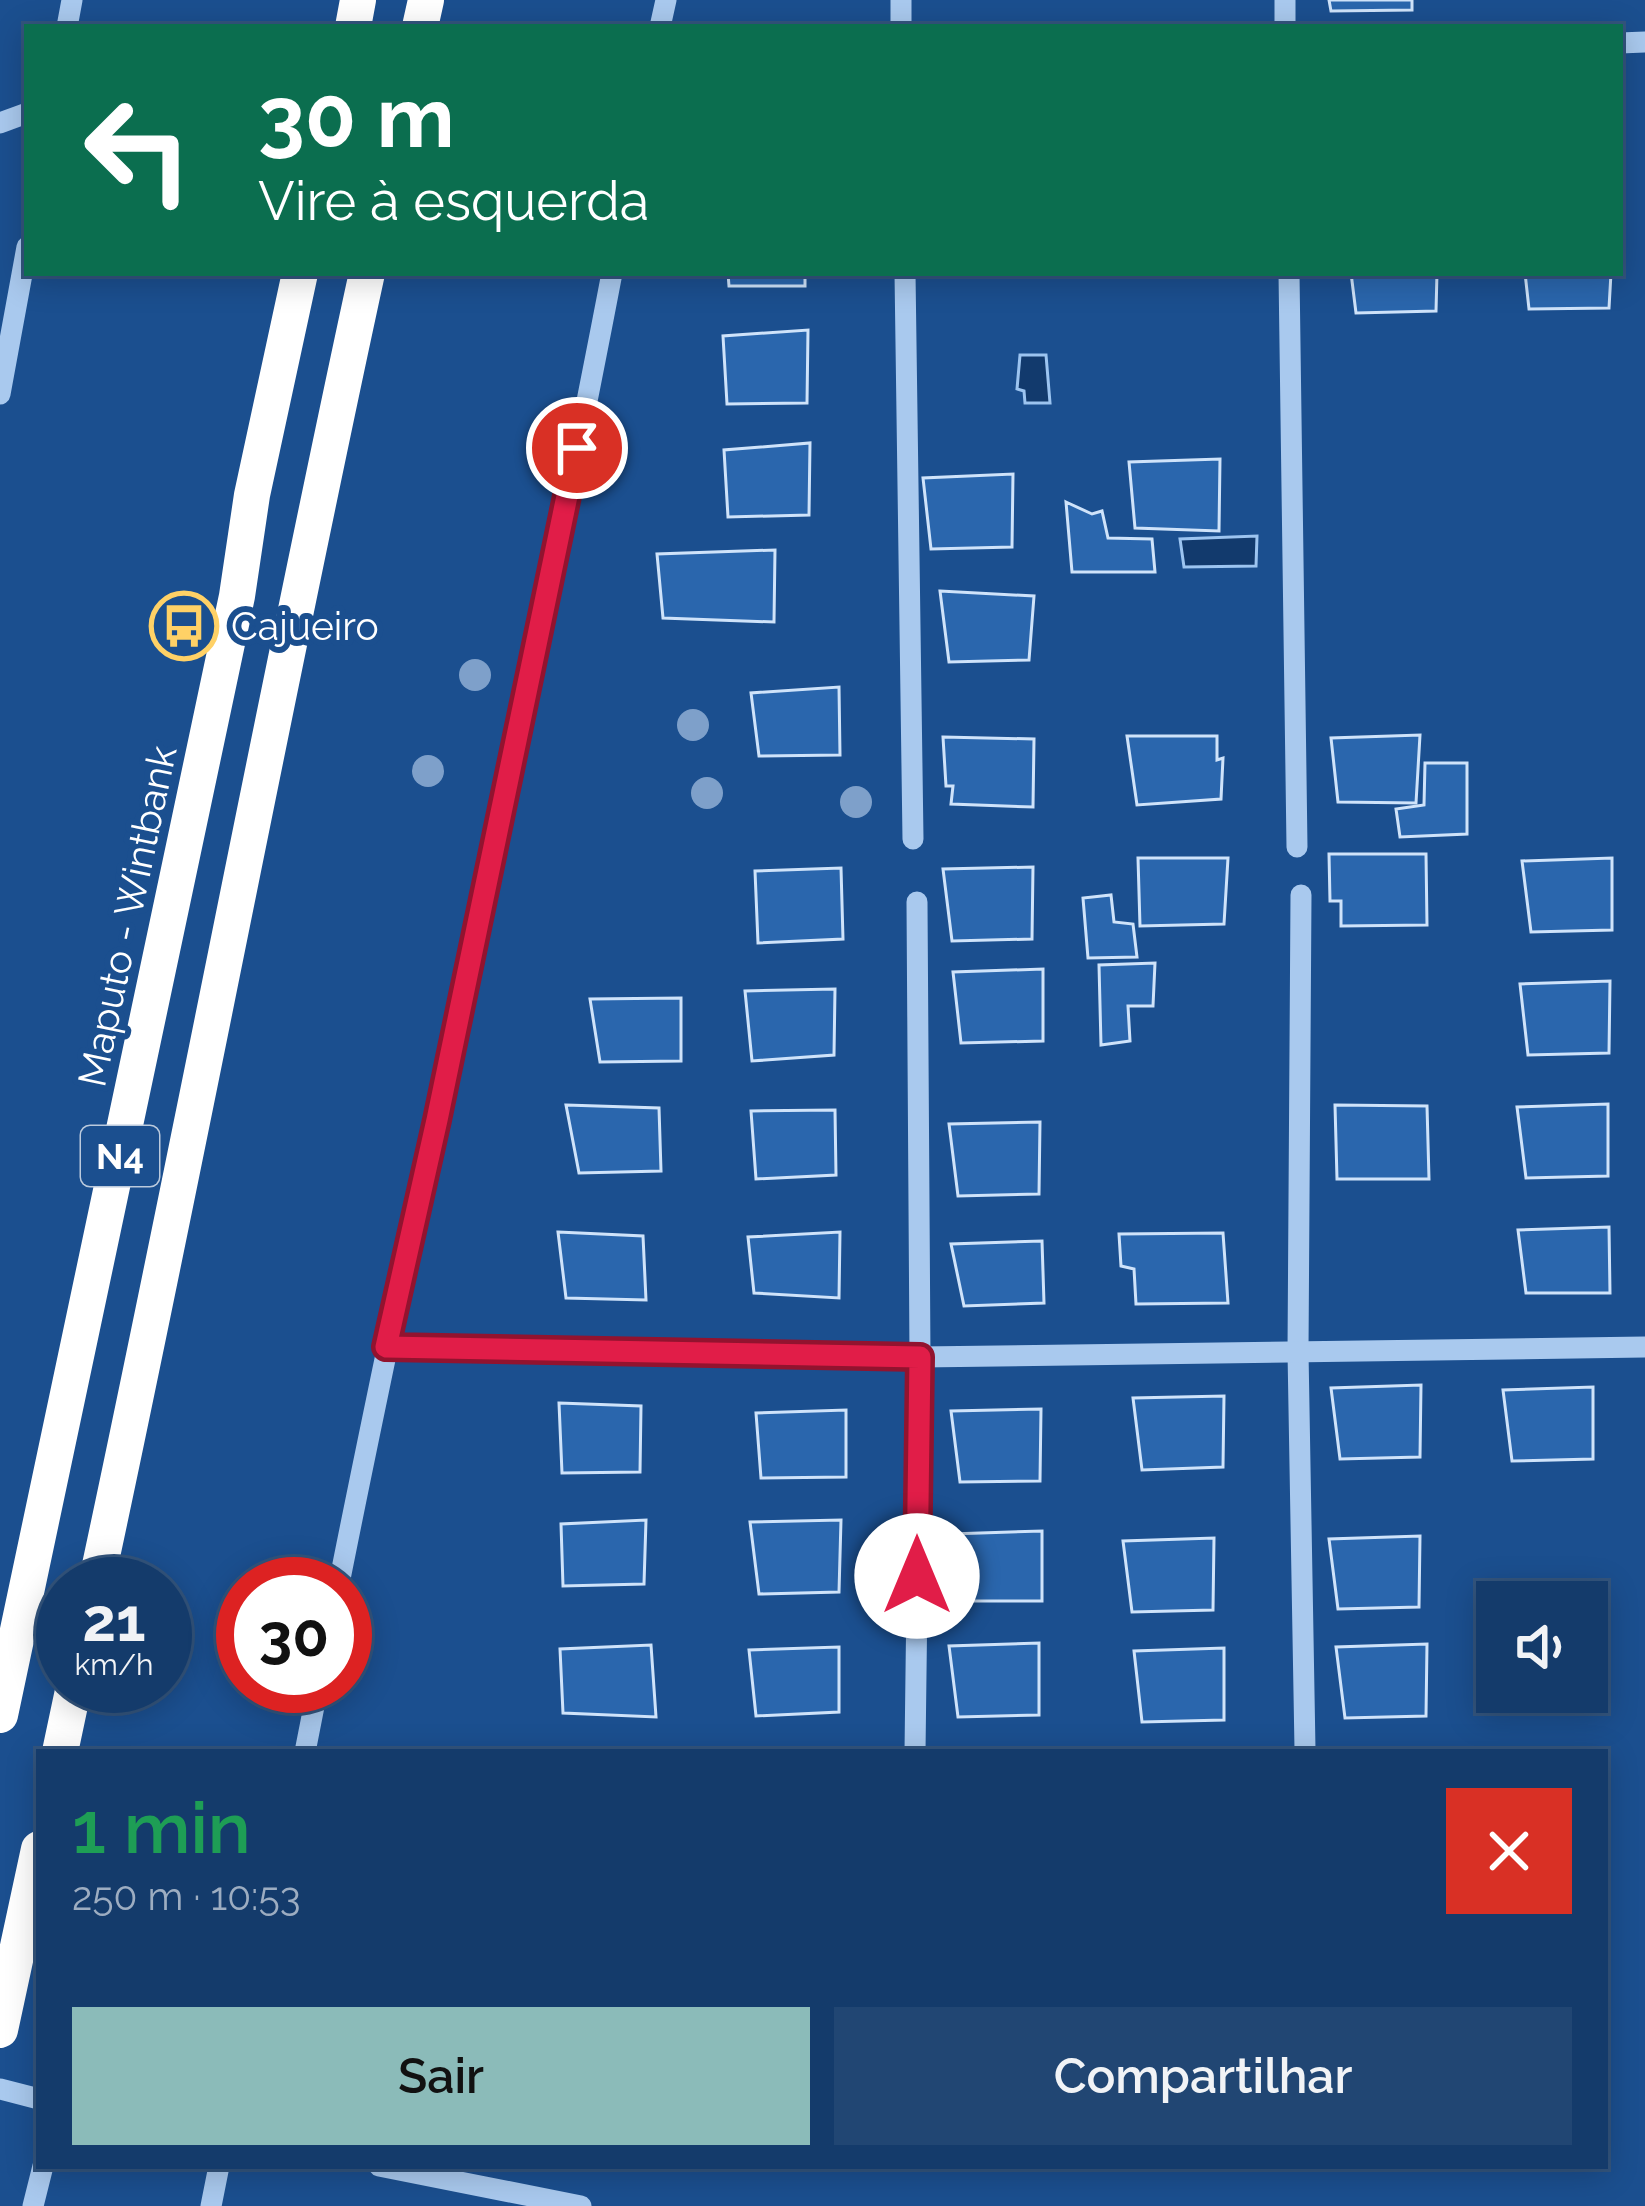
<!DOCTYPE html>
<html lang="pt">
<meta charset="utf-8">
<style>
:root{--surface:#143b6b;--page:#214673;--text:#f1f3f6;--muted:#9dadc1;--line:#33557e;--accent:#8bbbb9}
body{margin:0;font-family:Raleway,sans-serif;background:var(--page);color:var(--text);height:100vh;display:flex;flex-direction:column;font-size:45px;white-space:nowrap}
*{box-sizing:border-box;margin:0}
p{font-size:39px;color:var(--muted)}
.icon{flex:none;width:66px;height:66px;fill:none;stroke:currentColor;stroke-width:2;stroke-linecap:round;stroke-linejoin:round}
.map{position:relative;flex:1;overflow:hidden}
.panel{position:absolute;left:36px;top:1749px;width:1572px;height:420px;display:flex;flex-direction:column;background:var(--surface);border-radius:0px;box-shadow:0 6px 30px #0003,0 0 0 3px var(--line)}
.panel>*{flex:none}
.top-card{position:absolute;left:24px;top:24px;width:1599px;height:252px;border-radius:0px;box-shadow:0 6px 30px #0003,0 0 0 3px var(--line);background:#0b6e4f;color:#fff;overflow:hidden}
.tools{position:absolute;left:1476px;top:1581px;display:grid;gap:24px}
.tools a{display:grid;place-items:center;width:132px;height:132px;border-radius:0px;background:var(--surface);box-shadow:0 6px 30px #0003,0 0 0 3px var(--line);font-size:60px}
.speed{position:absolute;left:36px;top:1557px;display:flex;gap:24px;font-size:60px;font-weight:700;text-align:center}
.speed>*{display:grid;place-content:center;width:156px;height:156px;border-radius:50%;background:var(--surface);box-shadow:0 6px 30px #0003,0 0 0 3px var(--line);line-height:1}
.speed small{font-size:30px;font-weight:400}
.speed .limit{border:18px solid #d22;background:#fff;color:#111}
.pin{position:absolute;display:grid;place-items:center;width:102px;height:102px;color:#fff;margin:-51px;border:6px solid #fff;border-radius:50%;box-shadow:0 3px 12px #0007}
.me{position:absolute;width:132px;margin:-66px;rotate:0deg;stroke-linejoin:round;filter:drop-shadow(0 0 9px #0008)}
.turn{display:flex;align-items:center;gap:42px;height:252px;padding:0 36px;font-size:54px}
.turn .icon{width:156px;height:156px;stroke-width:2.5}
.turn b{display:block;font-size:84px;line-height:102px}
.round{display:grid;place-items:center;flex:none;width:126px;height:126px;border-radius:0px;background:var(--page)}
.overview{display:flex;align-items:center;justify-content:space-between;height:204px;padding:0 36px}
h1{font-size:72px;font-weight:600;line-height:90px;color:#1e9e55}
.primary-button{display:flex;gap:24px;margin-top:auto;padding:24px 36px}
.primary-button a{flex:1;height:138px;border-radius:0px;background:var(--accent);color:#111;font-size:48px;font-weight:600;line-height:138px;text-align:center}
.primary-button a+a{background:var(--page);color:var(--text)}
.map>svg:first-child{display:block}
</style>
<div class="map">
<svg width="1645" height="2206" viewBox="0 0 1645 2206">
<rect width="100%" height="100%" fill="#1b4f8f"/>
<g fill="#123a6d" stroke="#9cc4f0" stroke-width="3">
<path d="M1020 355H1046L1050 403H1025L1024 391 1017 389Z"/>
<path d="M1257 536 1256 566 1184 567 1180 539Z"/>
</g>
<g fill="#2a66ad" stroke="#cfe3fa" stroke-width="3">
<path d="M1329 0H1412V10L1331 11Z"/>
<path d="M728 273H805V286H729Z"/>
<path d="M1351 273H1437L1436 311 1356 313Z"/>
<path d="M1525 273H1611L1609 308 1529 309Z"/>
<path d="M808 330 807 403 727 404 723 336Z"/>
<path d="M810 443 809 515 728 517 724 450Z"/>
<path d="M1220 459 1219 531 1135 528 1129 462Z"/>
<path d="M1013 474 1012 547 931 549 923 478Z"/>
<path d="M1066 502 1092 514 1102 511 1108 538 1152 539 1155 572H1072Z"/>
<path d="M775 550 774 622 663 618 657 554Z"/>
<path d="M940 591 1034 596 1029 660 949 662Z"/>
<path d="M839 687 840 755 759 756 751 693Z"/>
<path d="M1420 735 1416 803 1338 802 1331 738Z"/>
<path d="M1127 736H1217V760L1223 758 1221 799 1137 805Z"/>
<path d="M943 737 1034 739 1033 807 951 804 953 786H946Z"/>
<path d="M1425 763H1467V834L1400 837 1396 809 1424 805Z"/>
<path d="M1329 854H1426L1427 925 1341 926V901H1330Z"/>
<path d="M1138 858H1228L1224 924 1140 926Z"/>
<path d="M1612 858V930L1531 932 1522 861Z"/>
<path d="M1033 867 1032 939 952 941 943 869Z"/>
<path d="M841 868 843 939 758 943 755 871Z"/>
<path d="M1111 895 1114 922 1133 924 1137 957 1088 958 1083 898Z"/>
<path d="M1155 963 1153 1006H1128L1130 1041 1101 1045 1099 965Z"/>
<path d="M1043 969V1041L961 1043 953 972Z"/>
<path d="M1610 981 1609 1053 1528 1055 1520 984Z"/>
<path d="M835 989 834 1055 752 1061 745 991Z"/>
<path d="M681 998V1061L600 1062 590 999Z"/>
<path d="M1608 1104V1176L1526 1178 1517 1107Z"/>
<path d="M566 1105 659 1108 661 1171 579 1173Z"/>
<path d="M1335 1105 1427 1106 1429 1179H1337Z"/>
<path d="M835 1110 836 1175 756 1179 751 1111Z"/>
<path d="M1040 1122 1039 1194 958 1196 949 1124Z"/>
<path d="M1609 1227 1610 1293H1526L1518 1230Z"/>
<path d="M558 1232 643 1236 646 1300 566 1298Z"/>
<path d="M840 1232 839 1298 754 1293 748 1237Z"/>
<path d="M1223 1233 1228 1303 1136 1304 1134 1269 1121 1266 1119 1234Z"/>
<path d="M1042 1241 1044 1303 964 1306 951 1244Z"/>
<path d="M1421 1385 1420 1457 1340 1459 1331 1388Z"/>
<path d="M1593 1387V1459L1512 1461 1503 1390Z"/>
<path d="M1224 1396 1223 1467 1142 1470 1133 1398Z"/>
<path d="M559 1403 641 1406 640 1472 562 1473Z"/>
<path d="M1041 1409 1040 1481 960 1482 951 1411Z"/>
<path d="M846 1410V1477L761 1478 756 1413Z"/>
<path d="M646 1520 644 1584 563 1586 561 1524Z"/>
<path d="M841 1520 839 1592 759 1594 750 1522Z"/>
<path d="M1042 1531V1601H960L951 1534Z"/>
<path d="M1420 1536 1419 1607 1338 1609 1329 1539Z"/>
<path d="M1214 1538 1213 1610 1132 1612 1123 1541Z"/>
<path d="M1039 1643V1715L958 1717 949 1646Z"/>
<path d="M1427 1644 1426 1716 1345 1718 1336 1647Z"/>
<path d="M651 1645 656 1717 563 1713 560 1649Z"/>
<path d="M839 1647V1712L756 1716 749 1650Z"/>
<path d="M1224 1648V1720L1142 1722 1134 1651Z"/>
</g>
<g fill="none" stroke-linecap="round" stroke-linejoin="round">
<g stroke="#a9c9ee" stroke-width="21">
<path d="M901 0V27"/>
<path d="M67 27 72 0"/>
<path d="M660 27 666 0"/>
<path d="M1285 27V0"/>
<path d="M1620 43 1645 42"/>
<path d="M0 123 27 113"/>
<path d="M905 273 913 839"/>
<path d="M1289 273 1297 847"/>
<path d="M0 394 27 247"/>
<path d="M1301 895 1298 1352 1305 1749"/>
<path d="M386 1347 920 1357 1645 1347"/>
<path d="M339 1584C426 1146 528 712 612 273"/>
<path d="M305 1752 318 1686"/>
<path d="M915 1752 920 1357 917 902"/>
<path d="M0 2089 39 2099"/>
<path d="M379 2166 581 2206"/>
<path d="M33 2206 43 2166"/>
<path d="M211 2206 219 2166"/>
</g>
<g stroke="#fff" stroke-width="36">
<path d="M353 27 358 0"/>
<path d="M420 27 426 0"/>
<path d="M96 1584C190 1148 272 709 367 273"/>
<path d="M0 1715 237 596 252 495 300 273"/>
<path d="M60 1752 74 1686"/>
<path d="M0 2030 39 1849"/>
</g>
</g>
<g fill="#7ea0ca">
<circle cx="475" cy="675" r="16"/>
<circle cx="693" cy="725" r="16"/>
<circle cx="428" cy="771" r="16"/>
<circle cx="707" cy="793" r="16"/>
<circle cx="856" cy="802" r="16"/>
</g>
<g fill="none" stroke-linecap="round" stroke-linejoin="round">
<defs>
<path id="route" d="M577 448 437 1120 386 1347 920 1357 917 1576"/>
</defs>
<use href="#route" stroke="#92132f" stroke-width="30"/>
<use href="#route" stroke="#e11d48" stroke-width="21"/>
</g>
<defs>
<symbol id="bus-ring" viewBox="-11 -11 22 22"><circle r="9.5" fill="#1b4f8f" stroke="#ffd166" stroke-width="1.5"/><path d="M-5-6H5V4H4V6H2V4H-2V6H-4V4H-5ZM-3.5-4V0h7V-4ZM-3.5 1.2v1.5H-2V1.2ZM2 1.2v1.5H3.5V1.2Z" fill="#ffd166"/></symbol>
</defs>
<g fill-rule="evenodd">
<use href="#bus-ring" x="146" y="588" width="76" height="76"/>
</g>
<g text-anchor="middle" stroke-width="12" stroke-linejoin="round" paint-order="stroke">
<rect fill="#1b4f8f" stroke="#bbcadd" stroke-width="3" x="81" y="1126" width="78" height="60" rx="9"/>
<g font-size="36" font-weight="bold" fill="#fff">
<text x="120" y="1169">N4</text>
</g>
<g font-size="39" fill="#fff" stroke="#1b4f8f" text-anchor="start">
<text x="231" y="640">Cajueiro</text>
</g>
<g font-size="39" fill="#fff" stroke="#1b4f8f">
<text transform="translate(127 916) rotate(-78)" y="14">Maputo - Wintbank</text>
</g>
</g>
</svg>
<div class="tools">
<a><svg class="icon" aria-label="sound" viewBox="0 0 24 24"><path d="M4 9h4l5-4v14l-5-4H4zM17 9q2 3 0 6"/></svg></a>
</div>
<div class="speed"><div>21<small>km/h</small></div><div class="limit">30</div></div>
<div class="pin" style="left:577px;top:448px;background:#d93025"><svg class="icon" aria-label="arrive" viewBox="0 0 24 24"><path d="M6 21V4h12l-3 4 3 4H6"/></svg></div>
<svg class="me" style="left:917px;top:1576px" viewBox="-20 -20 40 40"><circle r="19" fill="#fff"/><path d="M0-13L10 11 0 6-10 11z" fill="#e11d48"/></svg>
<div class="top-card">
<div class="turn"><svg class="icon" aria-label="left" viewBox="0 0 24 24"><path d="M17 20v-9H6M10 6l-5 5 5 5"/></svg><div><b>30 m</b>Vire à esquerda</div></div>
</div>
<section class="panel">
<div class="overview"><div><h1>1 min</h1><p>250 m · 10:53</p></div><a class="round" style="background:#d93025;color:#fff"><svg class="icon" aria-label="close" viewBox="0 0 24 24"><path d="M6 6l12 12M18 6L6 18"/></svg></a></div>
<div class="primary-button"><a>Sair</a><a>Compartilhar</a></div>
</section>
</div>
